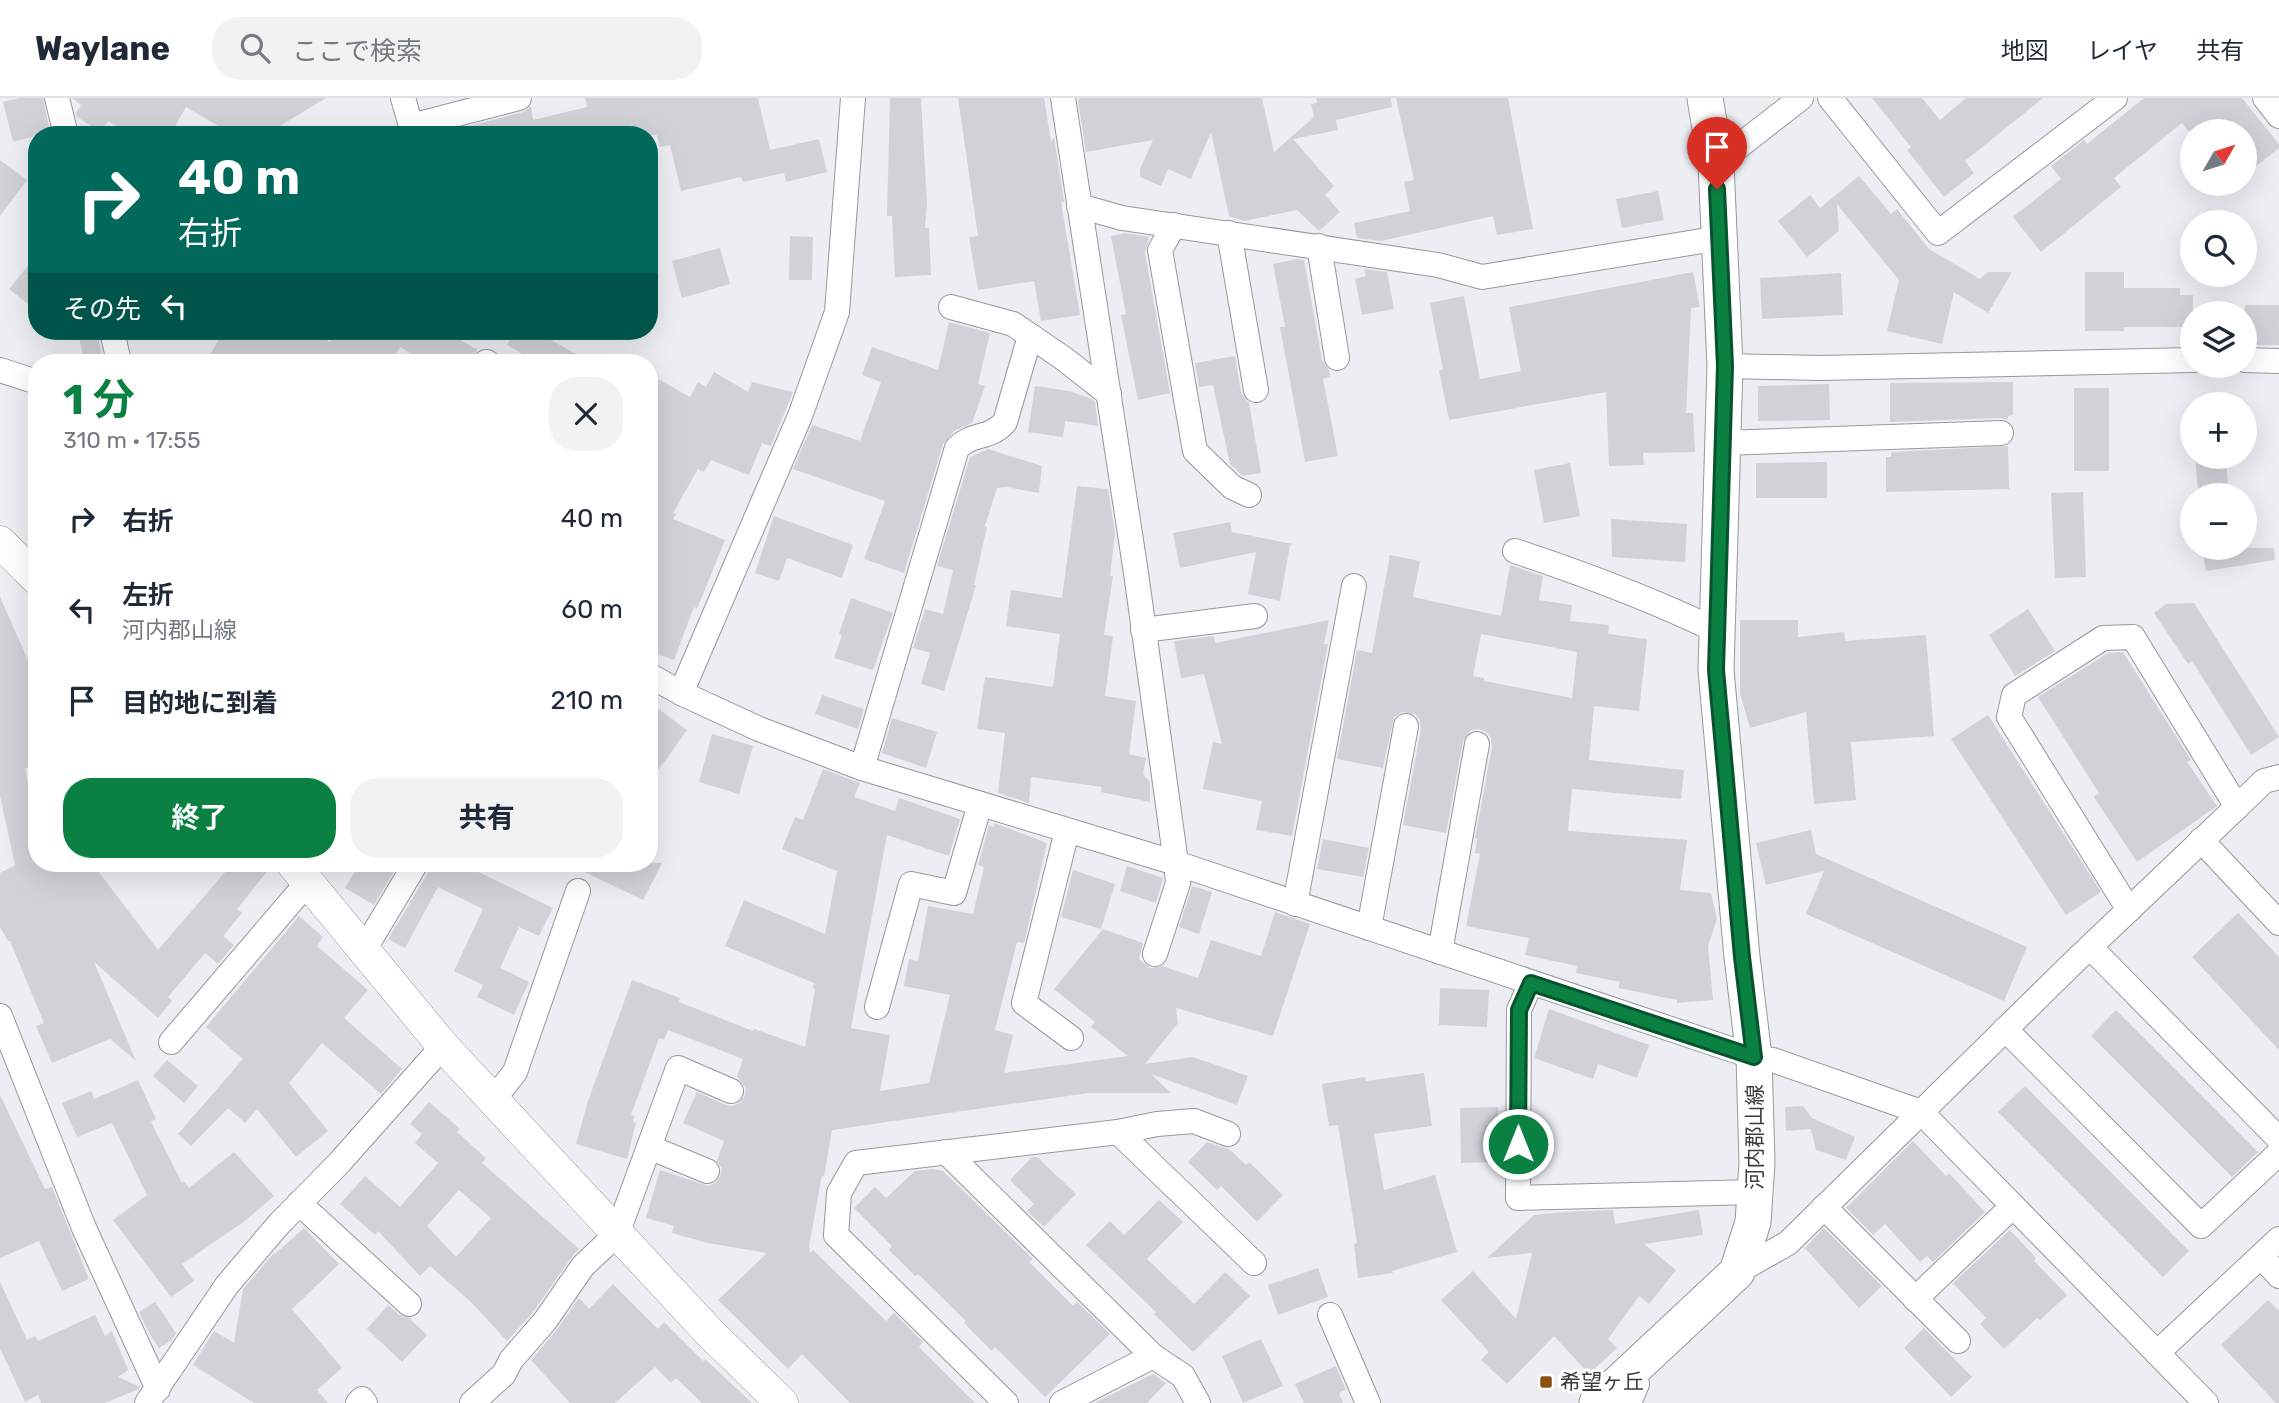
<!DOCTYPE html>
<html lang="ja">
<meta charset="utf-8">
<style>
:root{--surface:#fff;--page:#f2f2f3;--text:#1f2937;--muted:#747a83;--line:#e0e1e3;--accent:#0b8043}
body{margin:0;font-family:Rubik,"Noto Sans JP",sans-serif;background:var(--page);color:var(--text);height:100vh;display:flex;flex-direction:column;font-size:26px;white-space:nowrap}
*{box-sizing:border-box;margin:0}
p{font-size:23px;color:var(--muted)}
.icon{flex:none;width:38px;height:38px;fill:none;stroke:currentColor;stroke-width:2;stroke-linecap:round;stroke-linejoin:round}
.map{position:relative;flex:1;overflow:hidden}
.details{position:absolute;left:28px;top:256px;width:630px;height:518px;display:flex;flex-direction:column;background:var(--surface);border-radius:28px;box-shadow:0 7px 28px #0002}
.details>*{flex:none}
.hud{position:absolute;left:28px;top:28px;width:630px;height:214px;border-radius:28px;box-shadow:0 7px 28px #0002;background:#00695c;color:#fff;overflow:hidden}
.needle{width:46px;rotate:51deg}
.controls{position:absolute;left:2180px;top:21px;display:grid;gap:14px}
.controls a{display:grid;place-items:center;width:77px;height:77px;border-radius:50%;background:var(--surface);box-shadow:0 7px 28px #0002;font-size:35px}
.pin{position:absolute;display:grid;place-items:center;width:60px;height:60px;color:#fff;margin:-72px -30px;border-radius:50% 50% 50% 0;rotate:-45deg;box-shadow:0 0 7px #0007}
.pin .icon{rotate:45deg}
.me{position:absolute;width:77px;margin:-38px;rotate:0deg;stroke-linejoin:round;filter:drop-shadow(0 0 5px #0008)}
.turn{display:flex;align-items:center;gap:24px;height:147px;padding:0 35px;font-size:32px}
.turn .icon{width:91px;height:91px;stroke-width:2.5}
.turn b{display:block;font-size:49px;line-height:60px}
.then{display:flex;align-items:center;height:66px;padding:0 35px;background:#0003;gap:14px;font-size:26px}
.round{display:grid;place-items:center;flex:none;width:74px;height:74px;border-radius:28px;background:var(--page)}
.summary{display:flex;align-items:center;justify-content:space-between;height:119px;padding:0 35px}
h1{font-size:42px;font-weight:700;line-height:52px;color:var(--accent)}
.action{display:flex;gap:14px;margin-top:auto;padding:14px 35px}
.action a{flex:1;height:80px;border-radius:28px;background:var(--accent);color:#fff;font-size:28px;font-weight:700;line-height:80px;text-align:center}
.action a+a{background:var(--page);color:var(--text)}
ul{padding:0;list-style:none}
li{display:flex;align-items:center;gap:21px;height:91px;padding:0 35px}
li div{flex:1}
li b{display:block;font-size:26px}
li em{font-style:normal}
header{display:flex;align-items:center;gap:42px;box-sizing:border-box;height:98px;padding:0 35px;background:var(--surface);border-bottom:2px solid var(--line)}
header strong{font-size:33px}
nav{display:flex;gap:38px;margin-inline-start:auto;font-size:24px}
.search{width:490px;height:63px;background:var(--page);display:flex;align-items:center;gap:18px;box-sizing:border-box;padding:0 24px;border-radius:28px;color:var(--muted);font-size:26px}
.map>svg:first-child{display:block}
</style>
<header>
<strong>Waylane</strong>
<div class="search"><svg class="icon" aria-label="search" viewBox="0 0 24 24"><circle cx="10" cy="10" r="6"/><path d="M15 15l6 6"/></svg>ここで検索</div>
<nav><a>地図</a><a>レイヤ</a><a>共有</a></nav>
</header>
<div class="map">
<svg width="2279" height="1305" viewBox="0 0 2279 1305">
<rect width="100%" height="100%" fill="#edeef4"/>
<g fill="#d1d2d8" fill-rule="evenodd">
<path d="M19 0H43L50 34 13 44 3 4Z"/>
<path d="M72 0H326L265 37H216L220 29 186 9 170 37H130L108 23 101 34 77 19 76 15 81 7Z"/>
<path d="M585 0H758L770 52 819 41 827 74 786 84 784 75 743 84 741 79 681 93 670 47 660 49 657 37H455L454 32 523 14 531 8 533 22 587 9Z"/>
<path d="M890 0H921L927 105 925 130H929L931 177 895 179 892 118H887Z"/>
<path d="M958 0H1044L1051 44 1054 39 1064 104H1061L1080 217 1041 223 1034 183 978 192 969 139 978 138Z"/>
<path d="M1080 0H1262L1274 54 1314 19 1311 6 1317 5 1316 0H1391L1392 9 1336 22 1338 32 1293 41 1334 88 1325 97 1340 114 1319 133 1297 112 1244 123 1229 118 1211 34 1191 81 1168 71 1161 88 1140 79V71L1153 42 1086 54 1078 3Z"/>
<path d="M1396 0H1508L1533 131 1497 137 1493 118 1381 143 1357 140 1354 125 1410 113 1404 84 1414 82Z"/>
<path d="M1872 0H1922L1940 22 1966 0H2043L1965 63 1974 75 1944 99 1907 52 1911 49Z"/>
<path d="M2144 0H2242L2279 46V50L2245 77V33H2188L2182 25 2114 80 2121 89 2041 154 2013 119 2061 81 2051 68 2084 42 2087 46Z"/>
<path d="M0 62 27 82 0 118Z"/>
<path d="M1859 78 1891 116 1897 111 1929 151 1980 181 1988 174H2012L1988 215 1954 194 1942 246 1887 233 1899 182 1837 106 1839 133 1807 159 1778 123 1810 97 1820 110Z"/>
<path d="M1658 93 1664 122 1622 130 1616 101Z"/>
<path d="M1125 135 1149 139 1145 155 1170 295 1138 302 1121 217 1126 216 1111 138Z"/>
<path d="M790 138 813 139 812 182H789Z"/>
<path d="M720 150 730 186 682 200 672 163Z"/>
<path d="M37 157V213L9 191Z"/>
<path d="M1297 161 1304 162 1322 262 1329 272 1330 279 1323 281 1338 358 1305 364 1280 229H1285L1273 166Z"/>
<path d="M1364 171 1387 174 1394 211 1362 217 1355 181 1366 178Z"/>
<path d="M1693 174 1700 209 1691 210 1686 315H1693L1695 354 1643 355 1644 367 1609 368 1606 294 1449 322 1439 272H1443L1430 205 1464 198 1480 281 1521 273 1509 209Z"/>
<path d="M2085 174H2124V190H2180V197H2193V229H2124V233H2085Z"/>
<path d="M1841 175 1843 217 1762 221 1760 180Z"/>
<rect x="2245" y="207" width="34" height="40"/>
<path d="M949 224 990 235 978 286 985 288 972 325 954 333 943 346 904 475 864 461 885 403 793 371 812 327 860 343 881 284 862 277 872 249 938 272Z"/>
<path d="M232 233H311L330 244 337 233H445L478 252 473 257 471 264H426L400 249 391 264H206L220 239 227 242Z"/>
<path d="M515 233H535L590 264H537L507 247Z"/>
<path d="M97 235 102 258 84 262 79 239Z"/>
<path d="M1235 258 1241 295 1249 305 1261 375 1243 378 1230 366 1213 287 1199 289 1195 265Z"/>
<path d="M714 274 748 294 752 284 793 294 771 348 762 345 749 377 711 362 704 374 698 371 673 415 676 416 673 421 725 442 697 511 694 509 674 562 649 553V276L690 299 698 284 706 289Z"/>
<path d="M2013 284V317L2008 318V322L2000 320 1890 324V285Z"/>
<path d="M1829 286 1830 322 1758 323V288Z"/>
<path d="M1035 288 1069 293 1092 301 1095 304 1098 328 1065 323 1063 339 1028 334Z"/>
<rect x="2074" y="290" width="35" height="83"/>
<path d="M2008 348 2009 391 1886 394V359H1891V354Z"/>
<path d="M988 351 1042 368 1039 395 1007 389 997 390 985 428 987 429 974 487H976L944 593 921 586 930 555 913 550 925 511 943 516 953 472 937 468 970 359Z"/>
<path d="M2195 359H2226L2228 390 2198 393Z"/>
<path d="M1827 364V400H1756V365Z"/>
<path d="M1570 365 1580 418 1544 425 1534 372Z"/>
<path d="M1077 388 1108 391 1115 435 1110 478H1113L1104 537 1113 538 1105 598 1136 603 1129 656 1146 660 1143 676 1150 684V704L1101 694 1102 689 1031 679 1029 705 998 695 1005 635 977 631 985 579 1053 589 1060 536 1006 528 1011 492 1062 500Z"/>
<path d="M2083 394 2086 479 2055 480 2051 395Z"/>
<path d="M774 418 853 447 842 480 787 460 779 483 755 475Z"/>
<path d="M1611 421 1687 426 1685 464 1612 459Z"/>
<path d="M1230 424 1232 434 1293 446 1290 447 1280 503 1248 496 1256 454 1180 470 1173 435Z"/>
<path d="M2202 450H2274L2275 462 2206 473Z"/>
<path d="M1390 457 1420 463 1413 499 1501 518 1510 467 1543 478 1539 502 1572 507 1570 523 1609 527 1608 536 1647 541 1639 613 1594 608 1589 662 1684 672 1681 701 1572 691 1568 733 1687 742 1680 792 1711 795 1717 821 1708 848 1713 902 1677 905V902L1618 890 1620 884 1576 875 1577 868 1525 857 1529 840 1466 828 1480 756 1475 755 1477 741 1475 740 1492 649 1491 640 1486 634 1479 631 1471 632 1463 643 1446 735 1403 727 1421 631 1420 622 1415 616 1402 614 1394 619 1383 670 1337 661 1357 552 1372 555ZM1481 536 1577 554 1572 600 1484 583V580L1473 578Z"/>
<path d="M0 499 37 582V665L25 671 37 725V765H92L158 852 233 765H274L237 811 242 815 223 838 234 847 218 866 205 855 168 899 172 903 158 920 94 864 136 963 110 941 52 965 36 928 44 925 10 843H8L0 829V775L15 767 0 698Z"/>
<path d="M851 500 893 515 873 572 834 560 842 537 839 536Z"/>
<path d="M2194 505 2279 639 2251 657 2192 563 2188 566 2154 515 2166 506Z"/>
<path d="M2028 511 2055 553 2015 578 1989 537Z"/>
<path d="M1329 522 1324 546H1328L1292 738 1256 732 1262 703 1203 691 1213 644 1222 646 1204 576 1181 580 1174 543 1214 538 1215 545Z"/>
<path d="M1740 522H1798V539L1844 534 1845 543 1926 537 1934 638 1851 644 1856 702 1814 706 1806 614 1750 630 1740 596Z"/>
<path d="M2123 554 2191 662 2187 664 2217 708 2137 764 2094 699 2099 695 2038 599 2108 555Z"/>
<path d="M822 597 864 611 858 631 815 616Z"/>
<path d="M649 604 687 632 649 685Z"/>
<path d="M1988 617 2101 794 2066 817 1951 641Z"/>
<path d="M892 620 937 634 926 670 882 655Z"/>
<path d="M712 636 753 648 739 696 699 684Z"/>
<path d="M823 671 860 685 854 699 895 713 899 700 960 721 949 758 887 737 851 930 890 937 880 993 929 985 950 897 904 888 909 861 918 863 928 808 973 816 984 769 978 767 989 727 994 729V725L1047 745 1024 845 1017 844 995 932 1013 937 1004 975 1128 958 1091 929 1095 924 1054 891 1103 831 1143 845 1139 861 1150 870 1162 868 1198 880 1211 842 1261 858 1275 814 1310 826 1273 938 1176 910 1178 925 1145 966 1193 959 1248 978 1237 1007 1151 976 1171 995H1088L832 1032 824 1079 822 1077 809 1148 810 1155 813 1152 886 1223 894 1215 923 1244 919 1249 975 1305H850L802 1256 788 1271 718 1202 767 1155 708 1145 672 1135 674 1128 646 1120 660 1072 708 1088 715 1085 720 1079 722 1070 717 1063 724 1043 683 1025 697 994 726 1007 733 1008 740 1004 745 998 746 991 742 984 737 979 743 961 668 932 664 942 659 940 631 1017 634 1018 633 1024 636 1025 627 1061 576 1046 588 1003 632 882 680 900 679 904 753 933 754 931 805 949 815 891 813 890 814 885 725 848 744 802 825 836 837 773 782 751 795 719 803 722Z"/>
<path d="M1811 732 1816 756 2027 849 2004 903 1806 816 1824 773 1766 787 1756 745Z"/>
<path d="M1323 741 1369 750 1363 779 1317 771Z"/>
<path d="M360 765H399L374 807 345 790Z"/>
<path d="M431 765H460L553 810 539 838 519 829 500 870 529 884 514 917 477 899 483 887 454 873 483 811 438 789 405 850 388 841 429 773Z"/>
<path d="M566 765H662L643 802Z"/>
<path d="M1127 768 1163 780 1156 805 1120 793Z"/>
<path d="M1073 772 1115 786 1101 831 1061 819Z"/>
<path d="M1192 788 1212 794 1199 836 1179 829Z"/>
<path d="M2238 815 2279 859V952L2192 859Z"/>
<path d="M299 818 323 839 317 848 368 892 344 920 402 971 381 996 322 945 289 985 328 1033 296 1059 257 1011 245 1025 228 1010 191 1048 178 1036 243 961 206 929Z"/>
<path d="M1440 890 1489 892 1487 929 1439 927Z"/>
<path d="M1549 911 1649 947 1637 980 1598 966 1593 981 1534 960Z"/>
<path d="M2116 912 2258 1054 2232 1079 2091 938Z"/>
<path d="M167 962 198 988 184 1005 153 978Z"/>
<path d="M1424 975 1432 1028 1374 1036 1384 1092 1435 1077 1457 1154 1392 1173 1393 1175 1358 1180 1354 1146 1357 1145 1338 1027 1329 1028 1322 986 1365 979 1366 983Z"/>
<path d="M138 982 156 1021 151 1024 182 1085 184 1083 189 1090 234 1054 274 1098 245 1123 182 1166 194 1183 171 1199 113 1122 147 1097 112 1025 77 1039 62 1005 91 993 94 1001Z"/>
<path d="M2025 988 2189 1153 2163 1179 1998 1014Z"/>
<path d="M0 997 45 1091 52 1089 89 1181 62 1193 39 1143 0 1160Z"/>
<path d="M429 1004 460 1031 457 1034 486 1060 482 1065 579 1151 571 1160 533 1214 507 1243 471 1204 430 1168 420 1178 378 1133 375 1137 340 1106 365 1078 400 1109 438 1065 415 1045 422 1036 410 1026ZM459 1092 491 1120 456 1159 427 1128Z"/>
<path d="M1803 1008 1812 1020 1855 1039 1846 1062 1816 1052 1811 1031 1786 1033 1785 1009Z"/>
<path d="M1498 1009 1499 1064 1461 1065 1460 1010Z"/>
<path d="M1913 1043 1946 1078 1949 1075 1985 1114 1933 1164 1927 1158 1920 1164 1885 1126 1873 1137 1846 1110Z"/>
<path d="M1207 1044 1229 1051 1246 1067 1249 1064 1283 1097 1257 1124 1221 1088 1217 1092 1188 1064Z"/>
<path d="M1032 1059H1037L1076 1096 1044 1129 1027 1113 1034 1106 1010 1082Z"/>
<path d="M932 1071 943 1073 1033 1161 1029 1164 1073 1208 1077 1204 1110 1236 1045 1299 995 1249 992 1253 964 1225 966 1223 918 1176 915 1178 889 1152 892 1148 854 1110 875 1089 886 1100 915 1073Z"/>
<path d="M1159 1102 1183 1124 1147 1161 1194 1206 1225 1174 1250 1198 1193 1254 1154 1216 1156 1214 1086 1147 1110 1123 1124 1137Z"/>
<path d="M1613 1112 1615 1126 1699 1112 1703 1137 1644 1146 1676 1172 1649 1206 1639 1198 1608 1241 1617 1250 1589 1276 1554 1238 1507 1286 1481 1262 1489 1254 1441 1202 1473 1173 1516 1221 1532 1155 1487 1160 1534 1117 1562 1114Z"/>
<path d="M304 1130 339 1166 292 1211 342 1270 317 1292 328 1305H254L193 1267 214 1233 234 1245 243 1191 274 1155 275 1156Z"/>
<path d="M1824 1130 1882 1188 1859 1210 1805 1150Z"/>
<path d="M2010 1132 2036 1160 2034 1163 2067 1197 2040 1222 2037 1220 2004 1251 1980 1226 1986 1220 1953 1185Z"/>
<path d="M1318 1170 1328 1199 1278 1217 1268 1187Z"/>
<path d="M0 1184 27 1242 35 1238 38 1243 95 1217 105 1238 112 1233 128 1272 118 1279 140 1289 139 1291 105 1305H41L38 1297 25 1304 0 1250Z"/>
<path d="M613 1186 658 1231 664 1224 703 1263 705 1261 752 1305H702L676 1280 671 1285 655 1269 615 1305H570L531 1262 556 1233 579 1200 589 1211Z"/>
<path d="M2268 1202 2279 1213V1305H2276L2221 1247Z"/>
<path d="M155 1204 176 1235 172 1242 159 1250 149 1235 139 1214Z"/>
<path d="M388 1207 400 1217 409 1220 427 1237 402 1264 367 1231Z"/>
<path d="M1924 1230 1972 1279 1951 1299 1904 1250Z"/>
<path d="M1261 1241 1283 1288 1243 1305 1222 1258Z"/>
<path d="M1336 1268 1346 1292 1339 1295 1343 1305H1304L1295 1286Z"/>
<path d="M1153 1276 1166 1285 1147 1305H1094Z"/>
</g>
<g fill="none" stroke-linecap="round" stroke-linejoin="round">
<defs>
<g id="minor">
<path d="M57 0 66 37"/>
<path d="M403 0 411 28 519 0"/>
<path d="M1063 0 1136 475 1176 765 1178 785 1155 856"/>
<path d="M1830 0 1938 135 2115 0"/>
<path d="M2265 0 2279 18"/>
<path d="M1716 66 1801 0"/>
<path d="M1079 108 1122 120 1438 167 1482 179 1720 140"/>
<path d="M1174 127 1160 152 1195 353 1232 389 1249 397"/>
<path d="M1229 135 1256 292"/>
<path d="M1319 148 1337 260"/>
<path d="M951 209 1013 226 1063 260 1109 296"/>
<path d="M112 233 119 264"/>
<path d="M2245 262 2279 263"/>
<path d="M486 264H487"/>
<path d="M1725 268 1820 270 2193 262"/>
<path d="M0 272 37 284"/>
<path d="M1723 345 2001 335"/>
<path d="M1515 453C1584 476 1652 501 1717 533"/>
<path d="M1143 532 1255 518"/>
<path d="M649 577 681 595 759 631 862 670 1176 765 1754 959 1773 962 1921 1014 2206 1305"/>
<path d="M681 595 800 318 837 214 853 0"/>
<path d="M862 670 957 350C973 334 989 342 1005 324L1030 238"/>
<path d="M1067 733 1024 905 1071 940"/>
<path d="M2201 742 2279 825"/>
<path d="M1295 806 1354 488"/>
<path d="M2129 812 2009 619 2014 597 2103 540 2133 539 2237 709"/>
<path d="M1369 830 1406 628"/>
<path d="M2090 849 2279 1041"/>
<path d="M364 852 416 765"/>
<path d="M1440 854 1477 646"/>
<path d="M1531 885 1519 912 1518 1100 1755 1094"/>
<path d="M877 909 911 786 954 795 980 706"/>
<path d="M0 918 84 1130 158 1291"/>
<path d="M2005 931 2201 1128 2279 1055"/>
<path d="M171 944 308 784"/>
<path d="M493 1002 515 974 578 793"/>
<path d="M1118 1034 1157 1026 1194 1023 1228 1036"/>
<path d="M649 1049 707 1073"/>
<path d="M946 1054 1153 1258 1062 1305"/>
<path d="M299 1105 409 1206"/>
<path d="M1824 1109 1958 1243"/>
<path d="M2261 1158 2279 1178"/>
<path d="M1737 1174 1788 1145 2076 862 2237 709 2264 683 2279 679"/>
<path d="M1915 1201 2013 1108"/>
<path d="M1330 1217 1368 1305"/>
<path d="M2157 1255 2279 1141"/>
<path d="M1153 1258 1183 1278 1198 1305"/>
<path d="M147 1305 227 1187 279 1126 339 1065 443 948"/>
<path d="M358 1305 362 1301 365 1305"/>
<path d="M472 1305 504 1276 511 1262 545 1223 583 1168 617 1136 678 970 731 993"/>
<path d="M1006 1305 836 1137 839 1095 856 1065 1118 1034 1254 1165"/>
<path d="M1629 1305 1637 1286 1633 1272"/>
</g>
<g id="tertiary">
<path d="M0 444 37 481"/>
<path d="M292 765 443 948 709 1234 782 1305"/>
</g>
<path id="secondary" d="M1597 1305 1737 1174 1753 1124 1757 1065 1754 959 1742 859 1716 572 1725 268 1716 66 1705 0"/>
</defs>
<use href="#minor" stroke="#97979d" stroke-width="26"/>
<use href="#tertiary" stroke="#97979d" stroke-width="33"/>
<use href="#secondary" stroke="#97979d" stroke-width="37"/>
<use href="#minor" stroke="#fff" stroke-width="24"/>
<use href="#tertiary" stroke="#fff" stroke-width="32"/>
<use href="#secondary" stroke="#fff" stroke-width="35"/>
</g>
<g fill="none" stroke-linecap="round" stroke-linejoin="round">
<defs>
<path id="route" d="M1518 1046 1519 912 1531 885 1754 959 1742 859 1716 572 1725 268 1717 91"/>
</defs>
<use href="#route" stroke="#07532c" stroke-width="18"/>
<use href="#route" stroke="#0b8043" stroke-width="12"/>
</g>
<rect fill="#8d5011" stroke="#fff" stroke-width="2.5" x="1539" y="1277" width="14" height="14" rx="3.5"/>
<g text-anchor="middle" stroke-width="6" stroke-linejoin="round" paint-order="stroke">
<g font-size="21" fill="#3b3c3e" stroke="#fff">
<text transform="translate(1755 1039) rotate(-90)" y="7">河内郡山線</text>
</g>
<g font-size="21" fill="#3b3c3e" stroke="#fff" text-anchor="start">
<text x="1560" y="1291">希望ヶ丘</text>
</g>
</g>
</svg>
<div class="controls">
<a><svg class="needle" viewBox="-14 -14 28 28"><path d="M0-13l5 13h-10z" fill="#e53935"/><path d="M0 13l5-13h-10z" fill="#747a83"/></svg></a>
<a><svg class="icon" aria-label="search" viewBox="0 0 24 24"><circle cx="10" cy="10" r="6"/><path d="M15 15l6 6"/></svg></a>
<a><svg class="icon" aria-label="layers" viewBox="0 0 24 24"><path d="M12 4l9 5-9 5-9-5zM3 14l9 5 9-5"/></svg></a>
<a>+</a>
<a>−</a>
</div>
<div class="pin" style="left:1717px;top:91px;background:#d93025"><svg class="icon" aria-label="arrive" viewBox="0 0 24 24"><path d="M6 21V4h12l-3 4 3 4H6"/></svg></div>
<svg class="me" style="left:1518px;top:1046px" viewBox="-20 -20 40 40"><circle r="17" fill="#0b8043" stroke="#fff" stroke-width="3"/><path d="M0-11L8 9 0 5-8 9z" fill="#fff"/></svg>
<div class="hud">
<div class="turn"><svg class="icon" aria-label="right" viewBox="0 0 24 24"><path d="M7 20v-9h11M14 6l5 5-5 5"/></svg><div><b>40 m</b>右折</div></div>
<div class="then">その先<svg class="icon" aria-label="left" viewBox="0 0 24 24"><path d="M17 20v-9H6M10 6l-5 5 5 5"/></svg></div>
</div>
<section class="details">
<div class="summary"><div><h1>1 分</h1><p>310 m · 17:55</p></div><a class="round"><svg class="icon" aria-label="close" viewBox="0 0 24 24"><path d="M6 6l12 12M18 6L6 18"/></svg></a></div>
<ul>
<li><svg class="icon" aria-label="right" viewBox="0 0 24 24"><path d="M7 20v-9h11M14 6l5 5-5 5"/></svg><div><b>右折</b></div><em>40 m</em></li>
<li><svg class="icon" aria-label="left" viewBox="0 0 24 24"><path d="M17 20v-9H6M10 6l-5 5 5 5"/></svg><div><b>左折</b><p>河内郡山線</p></div><em>60 m</em></li>
<li><svg class="icon" aria-label="arrive" viewBox="0 0 24 24"><path d="M6 21V4h12l-3 4 3 4H6"/></svg><div><b>目的地に到着</b></div><em>210 m</em></li>
</ul>
<div class="action"><a>終了</a><a>共有</a></div>
</section>
</div>
